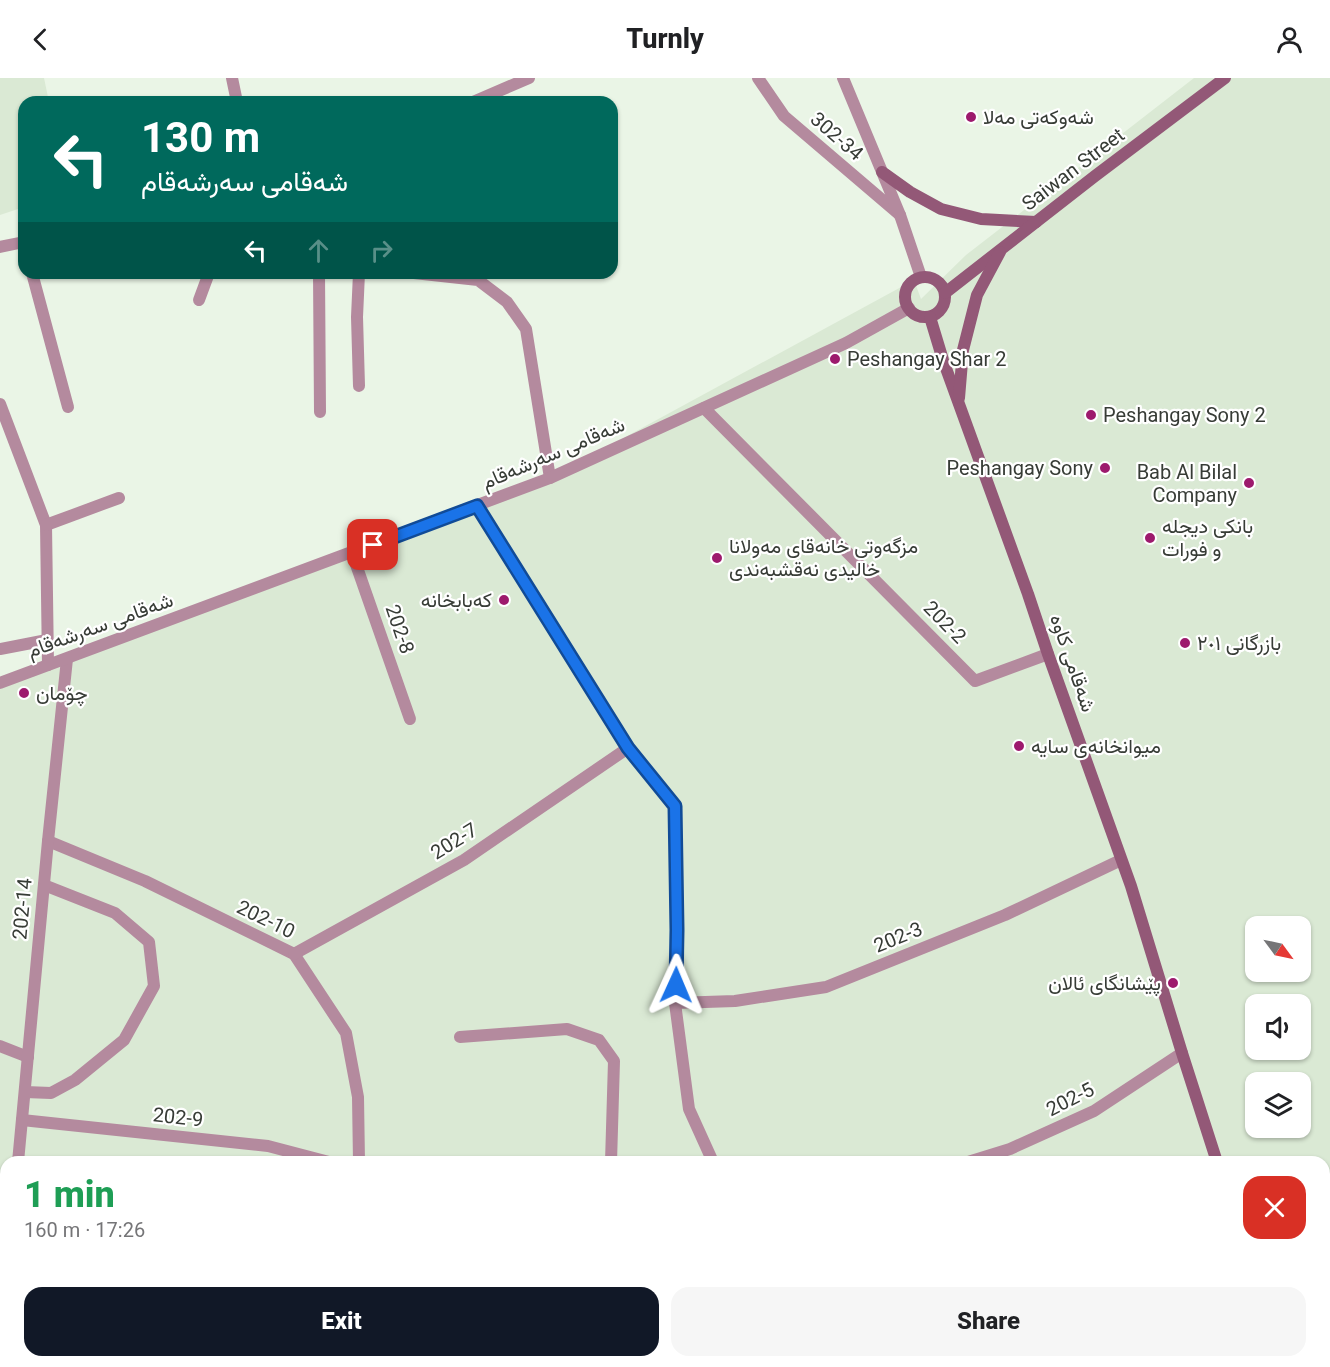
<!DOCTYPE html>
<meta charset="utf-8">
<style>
:root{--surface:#fff;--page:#f6f6f6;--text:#202124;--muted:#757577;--accent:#111827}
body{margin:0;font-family:Roboto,Vazirmatn,sans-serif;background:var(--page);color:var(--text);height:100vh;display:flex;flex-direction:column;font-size:22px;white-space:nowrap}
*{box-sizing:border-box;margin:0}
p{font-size:20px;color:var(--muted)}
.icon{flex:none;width:33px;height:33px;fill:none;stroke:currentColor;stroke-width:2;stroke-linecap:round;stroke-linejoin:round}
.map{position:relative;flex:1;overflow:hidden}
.drawer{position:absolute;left:0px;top:1078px;width:1330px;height:212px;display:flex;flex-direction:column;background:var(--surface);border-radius:18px 18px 0 0;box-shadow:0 2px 4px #0004}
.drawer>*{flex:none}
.guide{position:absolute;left:18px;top:18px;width:600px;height:183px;border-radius:18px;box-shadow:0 2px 4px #0004;background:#00695c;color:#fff;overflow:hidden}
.needle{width:39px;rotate:123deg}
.fabs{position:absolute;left:1245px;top:838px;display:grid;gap:12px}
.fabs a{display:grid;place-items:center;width:66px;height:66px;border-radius:12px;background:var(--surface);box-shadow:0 2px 4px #0004;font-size:30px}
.pin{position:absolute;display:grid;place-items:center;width:51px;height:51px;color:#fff;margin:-26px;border-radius:12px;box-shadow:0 3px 9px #0006}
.me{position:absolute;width:66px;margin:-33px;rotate:1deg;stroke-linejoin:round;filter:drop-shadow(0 0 4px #0008)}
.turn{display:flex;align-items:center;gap:21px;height:126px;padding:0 24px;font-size:27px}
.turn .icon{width:78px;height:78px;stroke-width:2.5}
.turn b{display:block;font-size:42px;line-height:51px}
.lanes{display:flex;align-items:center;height:57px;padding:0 24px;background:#0003;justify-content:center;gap:30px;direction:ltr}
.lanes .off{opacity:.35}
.round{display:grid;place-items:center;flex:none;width:63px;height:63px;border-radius:18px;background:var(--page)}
.headline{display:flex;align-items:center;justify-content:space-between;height:102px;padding:0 24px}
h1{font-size:36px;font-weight:800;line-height:45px;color:#1e9e55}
.primary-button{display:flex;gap:12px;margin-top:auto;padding:12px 24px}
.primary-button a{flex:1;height:69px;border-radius:18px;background:var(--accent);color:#fff;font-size:24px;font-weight:800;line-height:69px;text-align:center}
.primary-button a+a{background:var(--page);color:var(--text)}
header{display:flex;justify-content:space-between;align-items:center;height:78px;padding:0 24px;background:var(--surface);font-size:27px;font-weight:800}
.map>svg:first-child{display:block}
</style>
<header><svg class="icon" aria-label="back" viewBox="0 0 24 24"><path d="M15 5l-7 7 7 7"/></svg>Turnly<svg class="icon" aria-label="person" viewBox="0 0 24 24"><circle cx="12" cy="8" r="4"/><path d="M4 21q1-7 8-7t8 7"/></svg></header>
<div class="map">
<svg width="1330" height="1289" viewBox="0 0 1330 1289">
<rect width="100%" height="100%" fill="#eaf5e6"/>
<g fill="#dae9d4" fill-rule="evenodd">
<path d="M0 0H44L49 24H24V129L0 137Z"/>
<path d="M1194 0H1330V1289H0V605L550 400 914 202 921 221 966 177ZM1256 849H1300V894H1256ZM1256 927H1300V972H1256ZM1256 1005H1300V1050H1256ZM6 1084H1324V1284H6Z"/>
</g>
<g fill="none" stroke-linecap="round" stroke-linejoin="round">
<g stroke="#b48a9e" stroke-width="12">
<path d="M473 24 529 0"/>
<path d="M32 195 68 329"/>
<path d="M319 195 320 334"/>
<path d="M359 195 357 239 359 308"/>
<path d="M199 222 209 195"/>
<path d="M0 326 46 447 48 587"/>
<path d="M46 447 119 420"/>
<path d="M460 959 567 951 599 962 614 983 611 1084"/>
<path d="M25 1014 51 1015 75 1002 124 962 154 908 149 864 115 835 44 807"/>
<path d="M984 1284 985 1289"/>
</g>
<g stroke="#b48a9e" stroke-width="12">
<path d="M232 0 237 24"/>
<path d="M758 0 784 38 900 137"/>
<path d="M0 169 24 164"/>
<path d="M414 195 478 202 507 224 526 251 550 400"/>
<path d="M704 330 975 603 1048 576"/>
<path d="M477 428 628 670 675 728 677 852 675 925 689 1031 713 1084"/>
<path d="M352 475 410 641"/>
<path d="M0 571 47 562"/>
<path d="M48 763 145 803 294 876 346 955 358 1019 359 1084"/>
<path d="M294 876 464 782 628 670"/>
<path d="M675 925 735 923 826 909 1005 837 1121 782"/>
<path d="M0 968 28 979"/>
<path d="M22 1042 268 1068 329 1084"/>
<path d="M18 1084 48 763 67 581"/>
<path d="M968 1084 1010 1071 1094 1033 1182 975"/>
<path d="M816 1284V1289"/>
<path d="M0 1288 6 1222"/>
<path d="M453 1289 456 1284"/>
</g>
<g stroke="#b48a9e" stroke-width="12">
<path d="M843 0 900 137 921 199"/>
<path d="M0 605 550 400 846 265 909 230"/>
</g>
<g stroke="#935877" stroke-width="12">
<path d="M882 94 910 114 941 131 981 141 1036 144"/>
<circle cx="925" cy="219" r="20"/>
<path d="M945 215 1095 98 1225 0"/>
<path d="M930 239 943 282 1028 516 1048 576 1131 808 1182 975 1217 1084"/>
<path d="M959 320 963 272 977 217 1000 174"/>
<path d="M1282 1284 1284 1289"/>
</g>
</g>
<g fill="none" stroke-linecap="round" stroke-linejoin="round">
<defs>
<path id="route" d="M373 467 477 428 628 670 675 728 677 852 676 907"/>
</defs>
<use href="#route" stroke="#114b97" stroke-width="15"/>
<use href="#route" stroke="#1a73e8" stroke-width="10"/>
</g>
<g fill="#9d1a6d" stroke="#fff" stroke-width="2">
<circle cx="971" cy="39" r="6"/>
<circle cx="835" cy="281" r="6"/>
<circle cx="1091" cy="337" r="6"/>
<circle cx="1105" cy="390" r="6"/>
<circle cx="1249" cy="405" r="6"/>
<circle cx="1150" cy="460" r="6"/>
<circle cx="717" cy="480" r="6"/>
<circle cx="504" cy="522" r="6"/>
<circle cx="1185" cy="565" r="6"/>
<circle cx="24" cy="615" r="6"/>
<circle cx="1019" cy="668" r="6"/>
<circle cx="1173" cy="905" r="6"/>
</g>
<g text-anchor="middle" stroke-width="4.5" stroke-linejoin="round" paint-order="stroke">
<g font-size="20" fill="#373c36" stroke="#fff" text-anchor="start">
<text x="983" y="46">شەوکەتی مەلا</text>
<text x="847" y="288">Peshangay Shar 2</text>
<text x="1103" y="344">Peshangay Sony 2</text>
<text x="1093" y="397" text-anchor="end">Peshangay Sony</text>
<text x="1237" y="401" text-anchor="end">Bab Al Bilal<tspan x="1237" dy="23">Company</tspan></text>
<text x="1162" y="455">بانکی دیجلە<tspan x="1162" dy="23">و فورات</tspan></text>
<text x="729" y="475">مزگەوتی خانەقای مەولانا<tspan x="729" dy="23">خالیدی نەقشبەندی</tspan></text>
<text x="492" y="529" text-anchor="end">کەبابخانە</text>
<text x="1197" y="572">بازرگانی ٢٠١</text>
<text x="36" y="622">چۆمان</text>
<text x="1031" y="675">میوانخانەی سایە</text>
<text x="1161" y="912" text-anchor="end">پێشانگای ئالان</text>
</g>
<g font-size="20" fill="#373c36" stroke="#fff">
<text transform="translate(837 58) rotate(41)" y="7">302-34</text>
<text transform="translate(1073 91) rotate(-37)" y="7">Saiwan Street</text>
<text transform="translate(553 375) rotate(-23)" y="7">شەقامی سەرشەقام</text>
<text transform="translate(945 544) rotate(45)" y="7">202-2</text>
<text transform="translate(100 547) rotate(-20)" y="7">شەقامی سەرشەقام</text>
<text transform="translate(400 551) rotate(71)" y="7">202-8</text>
<text transform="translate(1073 585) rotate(71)" y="7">شەقامی کاوە</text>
<text transform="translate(454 763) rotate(-32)" y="7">202-7</text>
<text transform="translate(22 831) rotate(-85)" y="7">202-14</text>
<text transform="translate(266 841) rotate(26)" y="7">202-10</text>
<text transform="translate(898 859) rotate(-22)" y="7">202-3</text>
<text transform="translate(1070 1021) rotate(-27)" y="7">202-5</text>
<text transform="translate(178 1039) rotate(6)" y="7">202-9</text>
</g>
</g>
</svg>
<div class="fabs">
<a><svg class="needle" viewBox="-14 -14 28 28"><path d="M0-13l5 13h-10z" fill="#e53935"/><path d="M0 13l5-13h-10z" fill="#757577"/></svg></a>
<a><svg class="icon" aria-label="sound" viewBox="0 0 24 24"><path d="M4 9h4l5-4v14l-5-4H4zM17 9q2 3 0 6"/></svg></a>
<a><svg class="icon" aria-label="layers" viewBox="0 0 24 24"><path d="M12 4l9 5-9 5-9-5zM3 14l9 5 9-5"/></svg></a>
</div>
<div class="pin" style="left:373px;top:467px;background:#d93025"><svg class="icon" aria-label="arrive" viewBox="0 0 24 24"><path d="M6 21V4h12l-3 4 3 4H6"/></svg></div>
<svg class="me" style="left:676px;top:907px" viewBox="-20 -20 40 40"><path d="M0-17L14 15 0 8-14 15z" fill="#1a73e8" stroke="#fff" stroke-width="4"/></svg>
<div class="guide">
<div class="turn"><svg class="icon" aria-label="left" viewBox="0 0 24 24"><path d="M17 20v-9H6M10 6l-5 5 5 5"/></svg><div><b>130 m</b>شەقامی سەرشەقام</div></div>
<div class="lanes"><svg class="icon" aria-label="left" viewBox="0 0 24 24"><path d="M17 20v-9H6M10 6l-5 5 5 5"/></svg><svg class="icon off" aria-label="ahead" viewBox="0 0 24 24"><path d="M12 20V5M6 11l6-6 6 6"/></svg><svg class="icon off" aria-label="right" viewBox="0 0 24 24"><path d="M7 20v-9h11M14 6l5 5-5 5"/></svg></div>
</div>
<section class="drawer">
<div class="headline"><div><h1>1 min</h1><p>160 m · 17:26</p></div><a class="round" style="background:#d93025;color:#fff"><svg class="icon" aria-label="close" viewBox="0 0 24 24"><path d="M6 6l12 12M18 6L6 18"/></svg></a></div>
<div class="primary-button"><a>Exit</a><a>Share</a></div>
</section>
</div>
